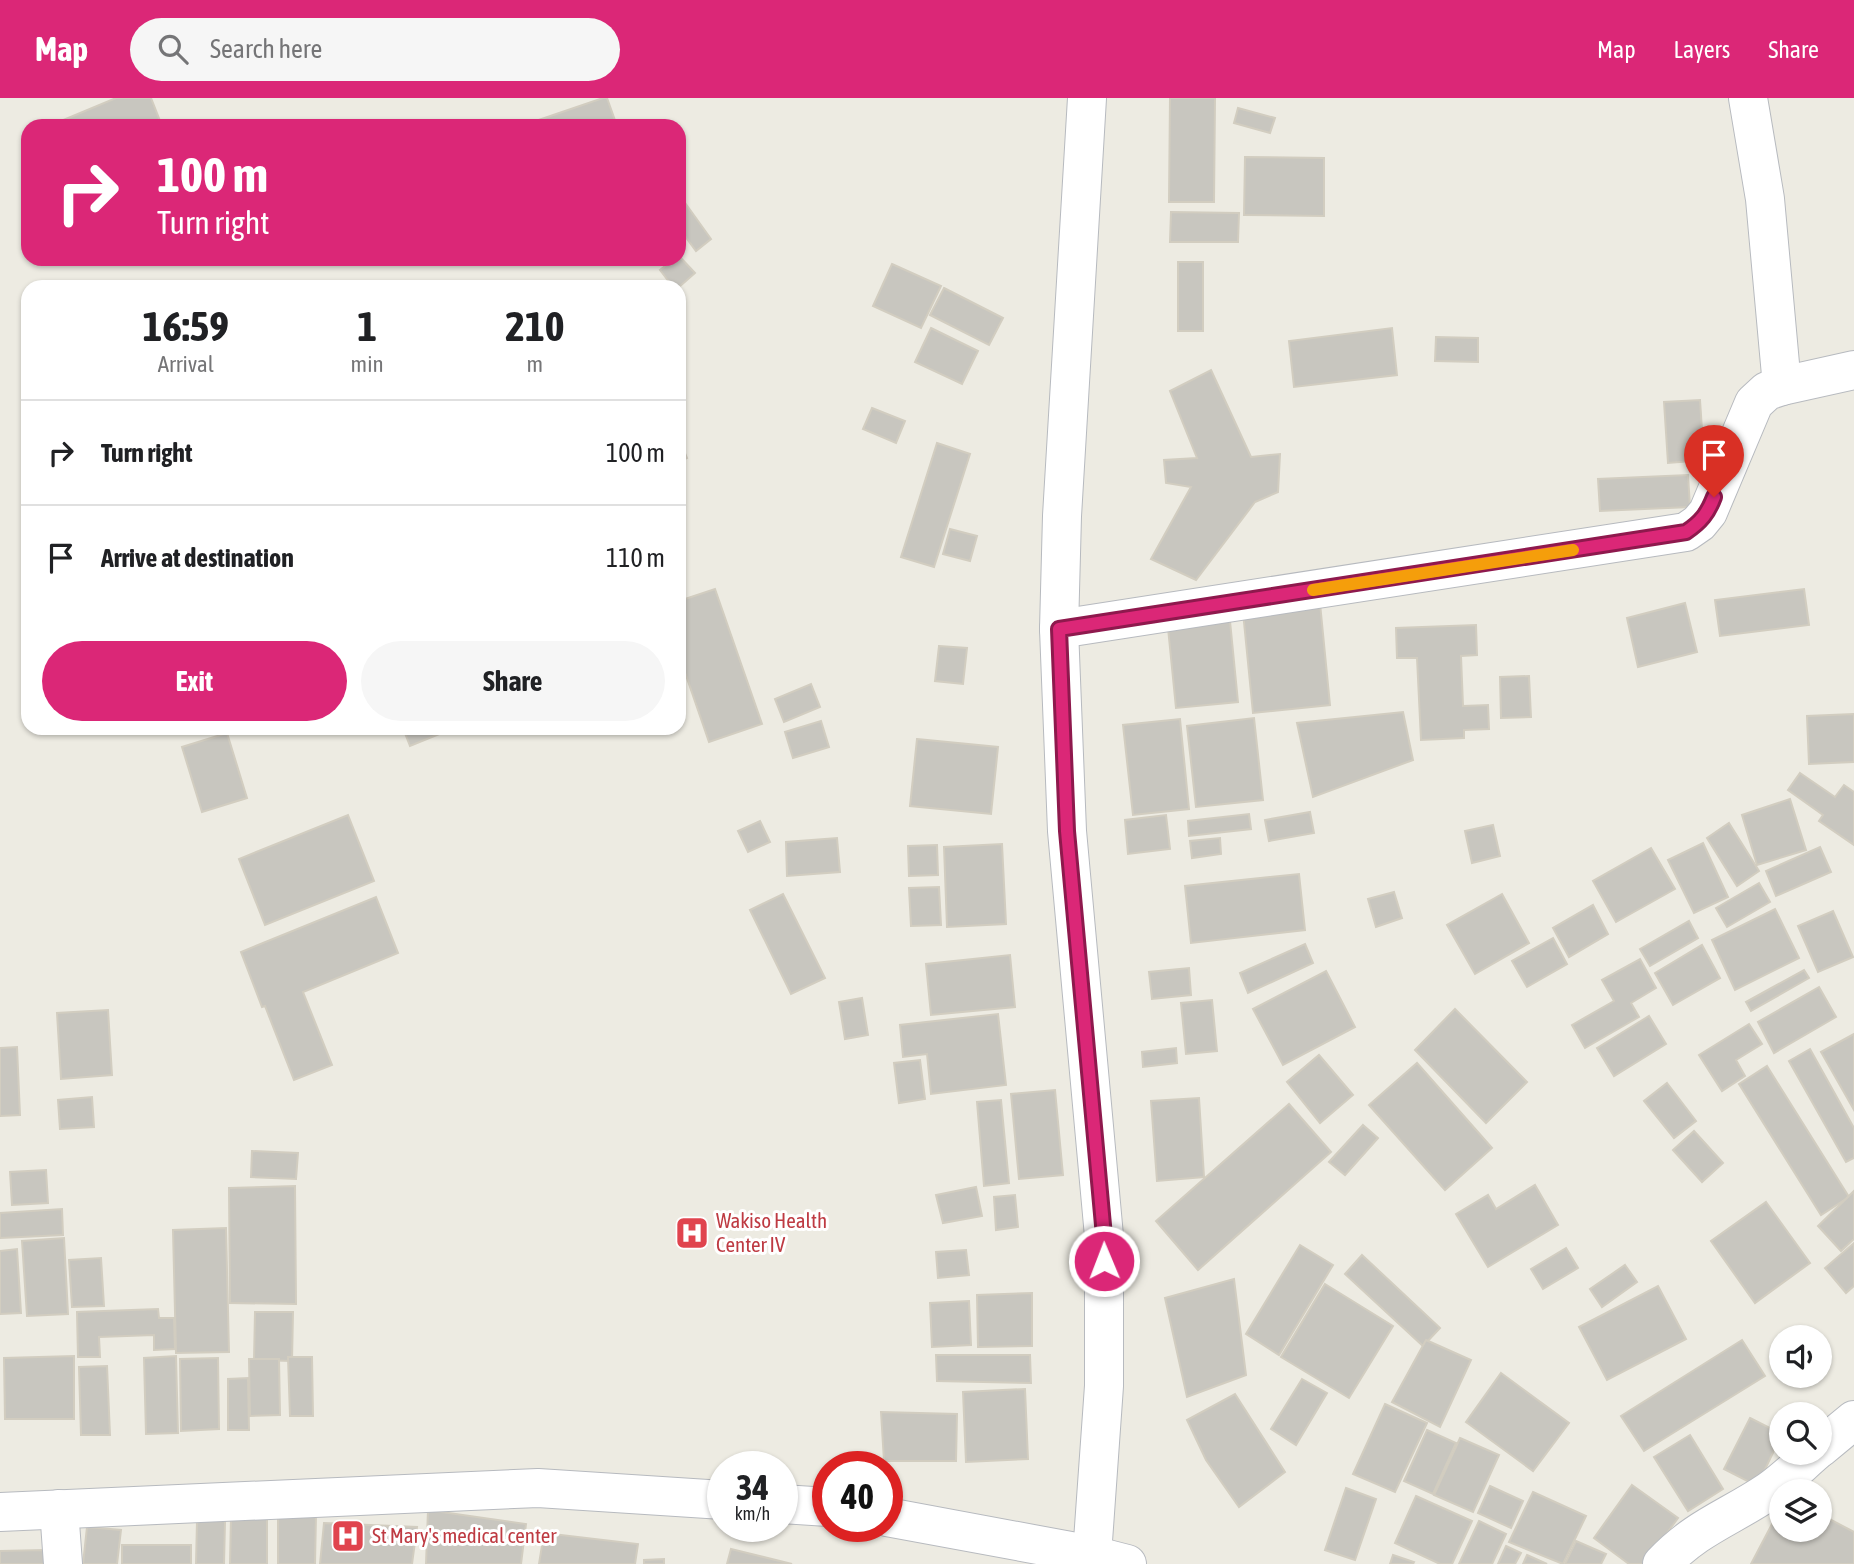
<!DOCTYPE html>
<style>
:root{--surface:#fff;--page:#f6f6f6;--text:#202124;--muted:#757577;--line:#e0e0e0;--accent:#db2777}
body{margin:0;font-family:"Asap Condensed",sans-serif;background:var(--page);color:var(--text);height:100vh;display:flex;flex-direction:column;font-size:26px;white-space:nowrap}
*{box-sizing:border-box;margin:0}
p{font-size:23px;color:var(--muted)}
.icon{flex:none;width:38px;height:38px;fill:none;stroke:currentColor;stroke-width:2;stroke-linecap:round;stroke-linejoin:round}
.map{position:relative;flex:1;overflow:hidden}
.details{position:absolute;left:21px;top:182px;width:665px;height:455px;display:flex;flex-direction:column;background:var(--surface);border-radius:21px;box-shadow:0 2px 5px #0004}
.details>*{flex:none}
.top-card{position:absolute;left:21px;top:21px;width:665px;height:147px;border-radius:21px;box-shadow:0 2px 5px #0004;background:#db2777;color:#fff;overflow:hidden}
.tools{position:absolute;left:1769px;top:1227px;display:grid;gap:14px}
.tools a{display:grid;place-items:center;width:63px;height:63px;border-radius:50%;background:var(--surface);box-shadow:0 2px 5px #0004;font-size:35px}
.speed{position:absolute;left:707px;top:1353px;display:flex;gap:14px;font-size:35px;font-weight:700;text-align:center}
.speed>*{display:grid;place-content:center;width:91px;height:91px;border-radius:50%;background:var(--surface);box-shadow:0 2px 5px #0004;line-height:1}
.speed small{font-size:18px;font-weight:400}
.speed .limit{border:10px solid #d22;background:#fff;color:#111}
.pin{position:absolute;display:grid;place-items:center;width:60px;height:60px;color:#fff;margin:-72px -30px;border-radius:50% 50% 50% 0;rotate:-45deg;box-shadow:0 0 7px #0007}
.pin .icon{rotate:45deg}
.me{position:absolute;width:77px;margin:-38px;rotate:359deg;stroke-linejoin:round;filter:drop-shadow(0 0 5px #0008)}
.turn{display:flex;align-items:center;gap:24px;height:147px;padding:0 21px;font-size:32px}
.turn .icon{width:91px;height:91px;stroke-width:2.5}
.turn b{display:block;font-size:49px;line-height:60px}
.eta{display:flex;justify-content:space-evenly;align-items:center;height:119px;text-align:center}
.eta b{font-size:42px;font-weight:700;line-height:49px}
.primary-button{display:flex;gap:14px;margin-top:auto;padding:14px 21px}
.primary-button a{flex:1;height:80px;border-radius:42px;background:var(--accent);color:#fff;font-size:28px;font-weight:700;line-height:80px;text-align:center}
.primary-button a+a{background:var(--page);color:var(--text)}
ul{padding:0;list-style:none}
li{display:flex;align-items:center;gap:21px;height:105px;padding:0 21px;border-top:2px solid var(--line)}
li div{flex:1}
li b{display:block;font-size:26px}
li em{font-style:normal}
header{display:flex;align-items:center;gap:42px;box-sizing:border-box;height:98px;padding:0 35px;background:var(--accent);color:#fff}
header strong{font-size:33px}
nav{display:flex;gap:38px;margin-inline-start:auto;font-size:24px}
.search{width:490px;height:63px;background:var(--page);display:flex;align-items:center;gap:18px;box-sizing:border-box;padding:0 24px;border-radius:38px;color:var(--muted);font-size:26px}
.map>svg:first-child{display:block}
</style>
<header>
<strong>Map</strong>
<div class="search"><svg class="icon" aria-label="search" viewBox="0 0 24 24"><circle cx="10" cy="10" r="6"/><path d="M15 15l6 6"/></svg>Search here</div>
<nav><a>Map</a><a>Layers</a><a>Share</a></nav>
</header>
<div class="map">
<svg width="1854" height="1466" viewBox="0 0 1854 1466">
<rect width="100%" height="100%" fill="#edebe2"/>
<g fill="#c8c6bf" stroke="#d2cdc0" stroke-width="2">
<path d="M116 0H151L162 28H49Z"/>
<path d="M603 0H607L617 28H521Z"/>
<path d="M1170 0H1215L1214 104H1169Z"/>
<path d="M1238 10 1275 20 1270 35 1234 25Z"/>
<path d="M1245 59 1324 60V118L1244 117Z"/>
<path d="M683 102 711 141 696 153 679 130V105Z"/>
<path d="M1171 114 1239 115 1238 144H1170Z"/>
<path d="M679 158 695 175 679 189H673L660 172 674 161H679Z"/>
<rect x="1178" y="164" width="25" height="69"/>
<path d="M892 166 941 188 921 230 873 208Z"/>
<path d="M944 190 1003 220 989 247 930 217Z"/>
<path d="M931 230 978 253 962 286 915 264Z"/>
<path d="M1392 230 1397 277 1294 289 1289 243Z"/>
<path d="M1436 239 1478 240V264L1435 263Z"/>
<path d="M1211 272 1251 359 1280 356 1278 394 1255 404 1196 482 1151 461 1191 389 1166 385 1164 362 1197 360 1170 293Z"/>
<path d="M1700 302 1704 362 1668 365 1664 304Z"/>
<path d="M872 310 905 323 896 345 863 331Z"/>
<path d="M679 341 687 360 679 364Z"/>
<path d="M937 345 970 356 934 469 901 459Z"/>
<path d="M1688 377 1690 409 1600 413 1598 381Z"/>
<path d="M950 431 977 438 970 463 943 456Z"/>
<path d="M715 491 762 626 709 644 679 557V503Z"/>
<path d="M1804 491 1809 527 1720 538 1715 502Z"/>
<path d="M1319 495 1330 607 1253 615 1242 504Z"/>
<path d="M1685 505 1697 554 1638 569 1627 520Z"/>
<path d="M1230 523 1238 604 1176 610 1168 530Z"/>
<path d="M1476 527 1477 557 1461 558 1463 608 1488 607 1489 631 1464 632V640L1421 642 1417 560H1397L1396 530Z"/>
<path d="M939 548 967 550 963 586 935 583Z"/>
<path d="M1529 578 1531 619 1501 620 1500 579Z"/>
<path d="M811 586 820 609 784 624 775 601Z"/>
<path d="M1403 614 1413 662 1313 699 1297 625Z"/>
<path d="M1854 616V664L1809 666 1807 618Z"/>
<path d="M1254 620 1263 702 1196 709 1187 628Z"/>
<path d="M1180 621 1189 711 1133 717 1123 627Z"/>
<path d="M821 623 829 649 793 660 785 634Z"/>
<path d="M403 630H454L410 648Z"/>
<path d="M227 635 247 700 202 714 182 649Z"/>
<path d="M917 641 998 649 991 716 910 708Z"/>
<path d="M1800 675 1835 699 1844 687 1854 694V747L1819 723 1823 717 1788 692Z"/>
<path d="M1790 701 1806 752 1757 767 1742 717Z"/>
<path d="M1310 714 1314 735 1269 743 1265 722Z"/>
<path d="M1249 716 1251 731 1189 738 1188 723Z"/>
<path d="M348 717 374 783 265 827 239 761Z"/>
<path d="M1166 717 1170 751 1128 756 1125 722Z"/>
<path d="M760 723 770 744 748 754 738 733Z"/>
<path d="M1729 725 1759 773 1737 788 1707 740Z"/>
<path d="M1493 727 1500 758 1472 765 1465 733Z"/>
<path d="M837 740 840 774 787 778 786 744Z"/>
<path d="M1220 740 1221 756 1192 760 1190 743Z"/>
<path d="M1703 745 1728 799 1694 815 1668 762Z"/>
<path d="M1002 746 1006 826 947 829 944 749Z"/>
<path d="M937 747 938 777 909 778 908 748Z"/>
<path d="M1820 749 1831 774 1776 798 1766 773Z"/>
<path d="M1651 750 1675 791 1616 824 1593 783Z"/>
<path d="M1299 776 1305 832 1191 845 1185 788Z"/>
<path d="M1759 785 1770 804 1727 829 1716 810Z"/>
<path d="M939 789 941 827 911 828 909 790Z"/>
<path d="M1394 794 1402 820 1376 829 1368 801Z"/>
<path d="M783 796 825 880 791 896 750 812Z"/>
<path d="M1502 796 1529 845 1475 876 1447 827Z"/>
<path d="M376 799 398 855 303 894 332 967 294 982 265 908 262 909 241 854Z"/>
<path d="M1593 807 1608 836 1569 859 1553 830Z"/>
<path d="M1775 811 1799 860 1735 892 1712 842Z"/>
<path d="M1833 813 1853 859 1818 874 1798 828Z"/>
<path d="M1689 823 1698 840 1650 868 1640 851Z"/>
<path d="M1553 840 1567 866 1527 889 1512 863Z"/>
<path d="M1305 846 1313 865 1248 895 1240 875Z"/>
<path d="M1702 847 1720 880 1673 907 1655 875Z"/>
<path d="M1010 857 1015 909 931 917 926 866Z"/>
<path d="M1640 861 1656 890 1631 905 1639 919 1585 950 1572 927 1614 903 1602 882Z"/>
<path d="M1189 870 1191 897 1152 901 1149 874Z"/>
<path d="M1804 872 1809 880 1751 913 1746 904Z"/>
<path d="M1326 873 1355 929 1283 967 1253 911Z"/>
<path d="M1819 889 1836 919 1774 955 1758 924Z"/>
<path d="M862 900 868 937 845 941 839 904Z"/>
<path d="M1212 902 1217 953 1186 956 1181 905Z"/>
<path d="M1455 911 1527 984 1486 1025 1415 952Z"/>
<path d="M108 912 112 977 61 981 57 915Z"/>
<path d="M998 916 1006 987 931 996 927 956 903 959 900 927Z"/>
<path d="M1649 918 1666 946 1614 978 1597 950Z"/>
<path d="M1749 926 1762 946 1736 962 1745 978 1722 993 1699 957Z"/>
<path d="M1854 936V1012L1821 954Z"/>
<path d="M17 949 20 1017 0 1018V950Z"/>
<path d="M1176 950 1177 965 1143 969 1142 954Z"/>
<path d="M1810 951 1854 1030V1060L1846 1064 1789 963Z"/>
<path d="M1319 957 1353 997 1320 1025 1287 984Z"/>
<path d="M920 962 925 1001 899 1005 894 965Z"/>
<path d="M1417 965 1492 1050 1445 1092 1369 1007Z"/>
<path d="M1767 968 1849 1099 1821 1117 1739 986Z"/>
<path d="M1667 985 1696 1023 1674 1040 1644 1003Z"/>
<path d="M1055 992 1063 1077 1019 1081 1011 996Z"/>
<path d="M92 999 94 1029 60 1031 58 1002Z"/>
<path d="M1199 1000 1204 1079 1157 1083 1151 1003Z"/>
<path d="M1001 1002 1009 1085 984 1088 977 1004Z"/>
<path d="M1289 1006 1331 1054 1198 1172 1156 1123Z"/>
<path d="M1363 1027 1378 1040 1345 1077 1329 1064Z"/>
<path d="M1694 1033 1723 1065 1702 1084 1673 1052Z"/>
<path d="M252 1053 298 1055 296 1081 251 1079Z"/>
<path d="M46 1072 48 1105 12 1107 10 1074Z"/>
<path d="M1535 1087 1558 1127 1488 1169 1456 1116 1488 1097 1496 1111Z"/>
<path d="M295 1088 296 1206 230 1205 229 1090Z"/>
<path d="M976 1089 982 1118 943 1125 936 1097Z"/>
<path d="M1854 1093V1141L1841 1153 1818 1128Z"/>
<path d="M1015 1097 1018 1129 996 1132 994 1099Z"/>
<path d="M1766 1104 1810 1165 1755 1205 1711 1143Z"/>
<path d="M62 1111 63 1137 0 1140V1115Z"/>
<path d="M226 1130 229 1254 176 1255 173 1132Z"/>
<path d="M64 1140 68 1216 27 1218 22 1143Z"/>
<path d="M1854 1145V1188L1846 1195 1825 1170Z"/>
<path d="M1300 1147 1333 1167 1279 1257 1246 1236Z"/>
<path d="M1566 1150 1578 1170 1543 1191 1531 1171Z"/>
<path d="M17 1151 21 1215 0 1216V1153Z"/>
<path d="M966 1152 969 1177 938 1180 936 1154Z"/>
<path d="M1362 1157 1440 1230 1423 1248 1345 1176Z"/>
<path d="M101 1160 104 1208 72 1209 69 1162Z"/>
<path d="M1625 1167 1637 1184 1602 1209 1590 1191Z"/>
<path d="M1234 1181 1246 1277 1187 1299 1165 1200Z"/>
<path d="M1325 1186 1393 1228 1349 1300 1281 1259Z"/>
<path d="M1658 1188 1686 1241 1607 1282 1579 1229Z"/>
<path d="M1032 1195V1248L978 1249 977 1197Z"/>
<path d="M969 1203 971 1247 932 1249 930 1205Z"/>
<path d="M158 1211 159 1220H174L175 1251 154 1252V1237L99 1239 100 1259H78L77 1214Z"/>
<path d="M255 1214H293L292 1263 254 1262Z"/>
<path d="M1426 1242 1471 1262 1440 1329 1392 1304Z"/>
<path d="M1742 1242 1765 1278 1644 1353 1621 1318Z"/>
<path d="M936 1257H1030L1031 1285 937 1283Z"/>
<path d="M74 1258V1321H5L4 1260Z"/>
<path d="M176 1258 178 1335 146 1336 144 1260Z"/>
<path d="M288 1259H312L313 1318H290Z"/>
<path d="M218 1260 219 1331 181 1333 180 1261Z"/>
<path d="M249 1261H279L280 1317 250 1318Z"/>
<path d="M107 1268 110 1337H81L79 1269Z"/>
<path d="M1501 1275 1569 1325 1533 1373 1466 1324Z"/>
<path d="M248 1280 249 1332H228V1281Z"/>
<path d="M1302 1281 1327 1295 1296 1347 1271 1331Z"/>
<path d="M1025 1291 1028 1361 966 1364 963 1294Z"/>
<path d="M1235 1296 1285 1374 1239 1409 1206 1362 1187 1322Z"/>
<path d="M1385 1306 1427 1325 1395 1394 1353 1376Z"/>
<path d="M881 1314 957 1316 956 1363H884Z"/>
<path d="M1750 1320 1782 1336 1757 1388 1724 1371Z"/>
<path d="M1427 1332 1456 1345 1433 1396 1404 1383Z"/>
<path d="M1690 1337 1723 1391 1688 1413 1654 1359Z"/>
<path d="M1460 1340 1499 1357 1473 1414 1434 1397Z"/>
<path d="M1632 1387 1678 1420 1644 1466H1629L1594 1440Z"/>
<path d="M1490 1388 1523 1403 1511 1430 1478 1415Z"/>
<path d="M1346 1390 1376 1401 1355 1462 1325 1452Z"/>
<path d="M1533 1394 1586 1418 1563 1466 1509 1444Z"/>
<path d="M1416 1398 1472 1423 1452 1466H1440L1395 1445Z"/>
<path d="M1782 1407V1432H1820V1416L1854 1434V1466H1751Z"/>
<path d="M428 1412 526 1426 521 1466H426Z"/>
<path d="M278 1416H316L315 1466H278Z"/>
<path d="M231 1419H267V1466H230Z"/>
<path d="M197 1423H225L224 1466H196Z"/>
<path d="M1479 1423 1506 1436 1492 1466H1459Z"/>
<path d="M324 1425 417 1429 412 1466H320Z"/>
<path d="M87 1429 121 1432 117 1466H83Z"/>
<path d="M544 1435 638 1446 635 1466H539Z"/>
<path d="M1576 1443 1606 1456 1601 1466H1565Z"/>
<rect x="122" y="1447" width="69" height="19"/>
<path d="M1506 1448 1521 1455 1515 1466H1498Z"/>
<path d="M731 1451 792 1466H727Z"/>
<path d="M44 1452V1466H0V1453Z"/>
<path d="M1393 1457 1414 1464 1413 1466H1390Z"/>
<path d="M1527 1457 1547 1466H1523Z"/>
<path d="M664 1461V1466H644V1462Z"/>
</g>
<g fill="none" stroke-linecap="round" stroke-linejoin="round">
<defs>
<g id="minor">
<path d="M1748 0 1765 101 1782 288"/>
<path d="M1059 531 1686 434 1699 425 1708 414 1754 305 1767 293 1782 288 1854 272"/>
<path d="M1820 1350 1854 1322"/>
<path d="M59 1411 63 1466"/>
<path d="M1662 1466C1697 1429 1729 1420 1769 1393 1785 1382 1800 1367 1815 1354"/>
</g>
<g id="tertiary">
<path d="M1087 0 1062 418 1059 531 1067 733 1104 1138V1288L1092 1457 1089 1466"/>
<path d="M782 1406 828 1409"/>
<path d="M0 1414 538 1390 723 1402"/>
<path d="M887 1419 1092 1457 1127 1466"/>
</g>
</defs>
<use href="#minor" stroke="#b7babf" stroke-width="40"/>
<use href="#tertiary" stroke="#b7babf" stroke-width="40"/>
<use href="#minor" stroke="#fff" stroke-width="38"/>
<use href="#tertiary" stroke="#fff" stroke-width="38"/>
</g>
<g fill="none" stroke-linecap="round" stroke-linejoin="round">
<defs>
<path id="route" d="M1104 1163V1138L1067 733 1059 531 1686 434C1701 424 1708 415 1714 399"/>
</defs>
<use href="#route" stroke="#8e194d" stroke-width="18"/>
<use href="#route" stroke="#db2777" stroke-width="12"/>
<path stroke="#f59e0b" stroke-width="12" d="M1313 492 1573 452"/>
</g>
<defs>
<symbol id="hospital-square" viewBox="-11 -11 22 22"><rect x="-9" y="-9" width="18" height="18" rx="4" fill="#e0444e" stroke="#fff"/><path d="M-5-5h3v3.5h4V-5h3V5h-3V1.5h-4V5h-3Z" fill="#fff"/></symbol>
</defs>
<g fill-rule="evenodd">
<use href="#hospital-square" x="673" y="1116" width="38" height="38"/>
<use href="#hospital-square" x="329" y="1419" width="38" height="38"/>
</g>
<g text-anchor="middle" stroke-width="6" stroke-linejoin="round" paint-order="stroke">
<g font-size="21" fill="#be3a42" stroke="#fff" text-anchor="start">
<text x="716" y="1130">Wakiso Health<tspan x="716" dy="24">Center IV</tspan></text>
<text x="372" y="1445">St Mary's medical center</text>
</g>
</g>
</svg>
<div class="tools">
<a><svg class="icon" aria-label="sound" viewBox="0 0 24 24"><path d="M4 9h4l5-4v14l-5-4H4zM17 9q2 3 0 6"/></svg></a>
<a><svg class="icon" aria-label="search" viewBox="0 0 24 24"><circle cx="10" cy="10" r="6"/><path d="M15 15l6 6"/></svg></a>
<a><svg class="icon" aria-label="layers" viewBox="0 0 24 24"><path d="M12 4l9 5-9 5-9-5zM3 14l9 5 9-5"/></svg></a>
</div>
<div class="speed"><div>34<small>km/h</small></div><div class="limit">40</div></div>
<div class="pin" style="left:1714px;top:399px;background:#d93025"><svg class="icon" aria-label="arrive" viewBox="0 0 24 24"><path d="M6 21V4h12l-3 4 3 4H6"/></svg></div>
<svg class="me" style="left:1104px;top:1163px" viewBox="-20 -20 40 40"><circle r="17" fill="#db2777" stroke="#fff" stroke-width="3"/><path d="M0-11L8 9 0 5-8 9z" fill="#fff"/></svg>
<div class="top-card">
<div class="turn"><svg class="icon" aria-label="right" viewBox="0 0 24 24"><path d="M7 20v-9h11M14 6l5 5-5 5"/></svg><div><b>100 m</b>Turn right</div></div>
</div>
<section class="details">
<div class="eta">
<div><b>16:59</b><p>Arrival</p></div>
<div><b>1</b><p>min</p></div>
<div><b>210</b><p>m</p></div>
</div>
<ul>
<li><svg class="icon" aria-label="right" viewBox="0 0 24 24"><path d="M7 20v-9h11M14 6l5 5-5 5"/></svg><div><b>Turn right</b></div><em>100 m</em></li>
<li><svg class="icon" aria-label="arrive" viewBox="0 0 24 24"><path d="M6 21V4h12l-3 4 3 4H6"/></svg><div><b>Arrive at destination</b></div><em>110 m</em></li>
</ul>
<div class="primary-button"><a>Exit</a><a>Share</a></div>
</section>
</div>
